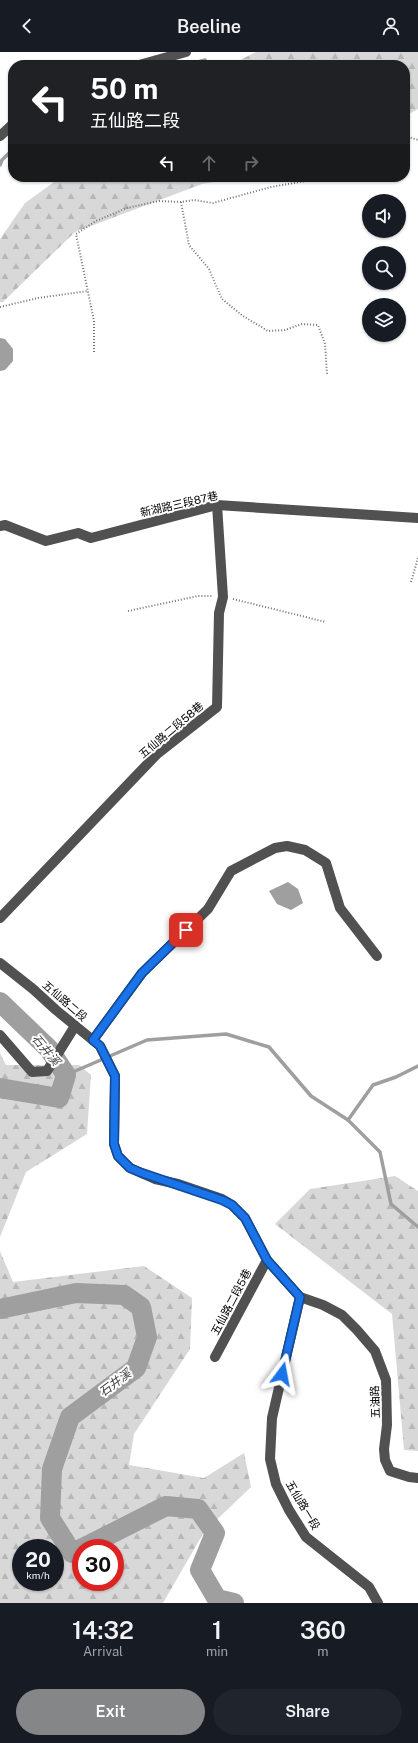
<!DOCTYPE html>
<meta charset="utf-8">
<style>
:root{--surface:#171b24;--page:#20242c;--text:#f1f3f6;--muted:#9ea1a6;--accent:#858687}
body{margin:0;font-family:"Public Sans","Noto Sans TC",sans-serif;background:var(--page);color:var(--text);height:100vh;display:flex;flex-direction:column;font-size:15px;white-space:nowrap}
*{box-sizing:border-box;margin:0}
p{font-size:13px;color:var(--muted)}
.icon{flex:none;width:22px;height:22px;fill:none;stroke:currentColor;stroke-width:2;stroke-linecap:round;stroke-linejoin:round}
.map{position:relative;height:1551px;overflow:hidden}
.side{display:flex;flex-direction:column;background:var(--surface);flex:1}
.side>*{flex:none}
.top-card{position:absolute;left:8px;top:8px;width:402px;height:122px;border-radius:16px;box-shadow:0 1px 3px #0004;background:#202124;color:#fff;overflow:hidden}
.buttons{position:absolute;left:362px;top:142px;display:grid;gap:8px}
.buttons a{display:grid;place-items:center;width:44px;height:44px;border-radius:50%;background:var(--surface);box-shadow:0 1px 3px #0004;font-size:20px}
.speed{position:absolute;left:12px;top:1487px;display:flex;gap:8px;font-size:20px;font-weight:700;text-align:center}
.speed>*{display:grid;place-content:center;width:52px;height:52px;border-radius:50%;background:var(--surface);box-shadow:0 1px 3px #0004;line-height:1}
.speed small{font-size:10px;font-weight:400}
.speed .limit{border:6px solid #d22;background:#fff;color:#111}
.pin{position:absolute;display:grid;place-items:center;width:34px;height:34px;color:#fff;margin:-17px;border-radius:8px;box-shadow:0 2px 6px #0006}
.me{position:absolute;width:44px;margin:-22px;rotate:13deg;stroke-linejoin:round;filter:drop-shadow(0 0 3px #0008)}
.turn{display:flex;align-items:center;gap:14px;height:84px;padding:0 16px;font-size:18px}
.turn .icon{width:52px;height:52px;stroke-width:2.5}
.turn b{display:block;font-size:28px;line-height:34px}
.lanes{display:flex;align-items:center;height:38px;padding:0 16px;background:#0003;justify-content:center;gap:20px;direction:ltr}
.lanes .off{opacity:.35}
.eta{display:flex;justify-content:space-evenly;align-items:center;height:68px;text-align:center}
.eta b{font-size:24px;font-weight:600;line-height:28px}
.cta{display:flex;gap:8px;margin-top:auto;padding:8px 16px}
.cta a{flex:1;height:46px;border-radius:24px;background:var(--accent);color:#fff;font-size:16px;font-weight:600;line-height:46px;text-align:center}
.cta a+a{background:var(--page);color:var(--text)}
header{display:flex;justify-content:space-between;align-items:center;height:52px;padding:0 16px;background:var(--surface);font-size:18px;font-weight:600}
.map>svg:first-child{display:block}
</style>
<header><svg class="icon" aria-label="back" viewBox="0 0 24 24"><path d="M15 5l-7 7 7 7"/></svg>Beeline<svg class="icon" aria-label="person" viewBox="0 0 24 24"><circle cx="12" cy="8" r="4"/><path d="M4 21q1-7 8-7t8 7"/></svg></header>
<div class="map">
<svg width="418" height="1551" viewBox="0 0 418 1551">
<defs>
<pattern id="forest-firs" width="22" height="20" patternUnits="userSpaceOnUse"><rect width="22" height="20" fill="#d8d8d8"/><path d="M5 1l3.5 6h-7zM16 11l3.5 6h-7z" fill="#b8b8b8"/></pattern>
</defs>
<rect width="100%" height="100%" fill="#fff"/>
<g fill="url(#forest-firs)" fill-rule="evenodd">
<path d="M256 0H418V57L405 64V13H230Z"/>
<path d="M61 125H243L202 132 75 180 3 250H0V187L25 151Z"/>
<path d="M0 1001 6 1013H79L91 1023 87 1082 26 1120 0 1185Z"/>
<path d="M395 1124 418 1139V1399L404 1398 392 1262 275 1172 310 1137Z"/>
<path d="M0 1199 13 1230 144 1214 192 1246 190 1297 134 1382 129 1413 204 1426 244 1401 251 1435 204 1480 163 1551H0ZM21 1496H55V1530H21ZM81 1496H115V1530H81Z"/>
</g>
<g fill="#9f9f9f">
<path d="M0 286 5 287 13 297V309L5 318 0 319Z"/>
<path d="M288 830 298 837 303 851 291 858 277 852 269 839Z"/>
</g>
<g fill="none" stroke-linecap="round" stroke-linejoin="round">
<g stroke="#9f9f9f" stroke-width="3.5">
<path d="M188 13 205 8"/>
<path d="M0 113 2 108 13 97"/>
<path d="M66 1023 147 988 226 982 269 995 311 1044 348 1068 380 1100 391 1152 418 1175"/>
<path d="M348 1068 373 1033 396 1025 418 1014"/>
</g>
<g stroke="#9f9f9f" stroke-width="20">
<path d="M0 950 49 997 66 1023 59 1046 0 1036"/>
<path d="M0 1257 76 1241 124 1243 141 1255 147 1285 136 1316 70 1365 52 1417 50 1466 72 1501 81 1497"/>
<path d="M83 1496 166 1454 198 1457 215 1481 200 1518 217 1547 234 1551"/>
</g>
<g stroke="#737373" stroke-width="2" stroke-dasharray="1 2" stroke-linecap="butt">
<path d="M405 84 418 88"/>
<path d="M181 150 189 193 209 217 222 247 243 264 268 279 285 278 302 272 318 273 325 292 327 322"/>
<path d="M0 255 38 246 88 239"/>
<path d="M94 300V269L76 182 96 169 127 156 159 149 181 150 194 148 213 151 271 135 329 125"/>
<path d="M411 530 418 506"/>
<path d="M233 547 326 570"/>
<path d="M128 559 198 544H213"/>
</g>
<g stroke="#515151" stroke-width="10">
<path d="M139 13 186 0"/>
<path d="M0 84 13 72"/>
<path d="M0 474 5 473 46 489 78 481 91 486 217 453 418 466"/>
<path d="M0 866 157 702 217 655 219 561 223 545 217 453"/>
<path d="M0 911 33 937 56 958 100 994 115 1024 114 1092 118 1104 130 1116 155 1127 178 1132 222 1147 232 1153 245 1166 267 1208 300 1245 323 1253 342 1263 357 1278 375 1299 386 1328 387 1373 384 1397 385 1408 390 1419 409 1425 418 1426"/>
<path d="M0 983 32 1020 47 1019 75 974"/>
<path d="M93 988 142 921 208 857 231 819 275 796 287 794 305 798 326 811 340 856 377 904"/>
<path d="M300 1245 272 1366 270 1407 276 1432 289 1458 306 1485 369 1535 378 1551"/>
<path d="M215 1305 267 1208"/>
</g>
</g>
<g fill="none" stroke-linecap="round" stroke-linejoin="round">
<defs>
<path id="route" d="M186 878 142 921 93 988 100 994 115 1024 114 1092 118 1104 130 1116 142 1121 222 1148 232 1153 245 1166 267 1208 300 1245 282 1322"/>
</defs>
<use href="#route" stroke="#114b97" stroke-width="10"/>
<use href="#route" stroke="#1a73e8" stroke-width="7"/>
</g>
<g text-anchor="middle" stroke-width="4" stroke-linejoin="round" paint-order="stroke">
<g font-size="11" fill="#000" stroke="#fff">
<text transform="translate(179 452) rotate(-13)" y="4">新湖路三段87巷</text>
<text transform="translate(171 678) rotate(-40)" y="4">五仙路二段58巷</text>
<text transform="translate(65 949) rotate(41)" y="4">五仙路二段</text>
<text transform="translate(231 1250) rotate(-62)" y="4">五仙路二段5巷</text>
<text transform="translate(375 1350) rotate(-92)" y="4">五油路</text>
<text transform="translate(303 1453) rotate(59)" y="4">五仙路一段</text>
</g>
<g font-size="12" font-style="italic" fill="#404040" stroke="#fff">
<text transform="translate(46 998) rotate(50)" y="4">石井溪</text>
<text transform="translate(115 1331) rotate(-37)" y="4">石井溪</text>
</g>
</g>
</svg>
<div class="buttons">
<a><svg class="icon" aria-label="sound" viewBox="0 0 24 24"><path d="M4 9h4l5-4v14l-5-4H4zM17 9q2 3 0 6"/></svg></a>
<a><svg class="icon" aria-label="search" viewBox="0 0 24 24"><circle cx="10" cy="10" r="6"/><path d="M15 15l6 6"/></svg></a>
<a><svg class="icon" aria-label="layers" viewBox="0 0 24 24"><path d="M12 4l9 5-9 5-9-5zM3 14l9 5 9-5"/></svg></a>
</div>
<div class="speed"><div>20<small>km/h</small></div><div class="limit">30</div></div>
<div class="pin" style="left:186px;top:878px;background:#d93025"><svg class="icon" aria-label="arrive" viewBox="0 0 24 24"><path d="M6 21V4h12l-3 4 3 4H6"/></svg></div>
<svg class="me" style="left:282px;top:1322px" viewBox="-20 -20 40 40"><path d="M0-17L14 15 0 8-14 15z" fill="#1a73e8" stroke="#fff" stroke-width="4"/></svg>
<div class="top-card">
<div class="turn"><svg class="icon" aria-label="left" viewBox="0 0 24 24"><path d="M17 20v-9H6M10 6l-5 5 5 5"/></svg><div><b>50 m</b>五仙路二段</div></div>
<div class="lanes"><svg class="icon" aria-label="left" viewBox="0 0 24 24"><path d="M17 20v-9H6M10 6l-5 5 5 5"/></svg><svg class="icon off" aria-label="ahead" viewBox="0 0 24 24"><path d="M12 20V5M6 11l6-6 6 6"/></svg><svg class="icon off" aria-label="right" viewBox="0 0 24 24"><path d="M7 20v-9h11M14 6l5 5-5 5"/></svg></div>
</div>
</div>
<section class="side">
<div class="eta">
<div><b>14:32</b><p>Arrival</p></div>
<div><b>1</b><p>min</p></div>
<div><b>360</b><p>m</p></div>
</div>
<div class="cta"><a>Exit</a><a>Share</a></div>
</section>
